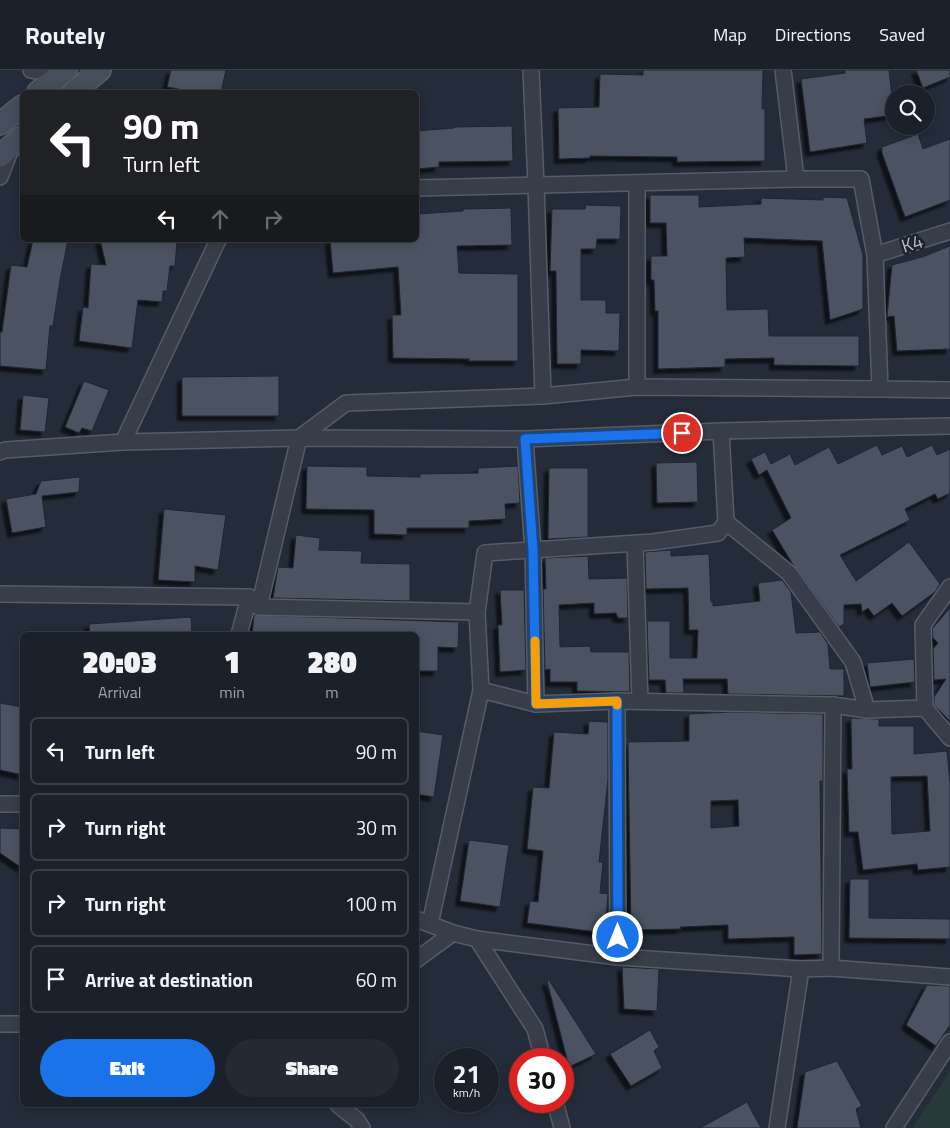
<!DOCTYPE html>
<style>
:root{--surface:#1b212b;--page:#242933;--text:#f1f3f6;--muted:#a0a3a9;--line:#393e47;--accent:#1a73e8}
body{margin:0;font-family:"Titillium Web",sans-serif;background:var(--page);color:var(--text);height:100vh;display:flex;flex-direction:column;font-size:19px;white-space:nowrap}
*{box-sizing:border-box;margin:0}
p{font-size:16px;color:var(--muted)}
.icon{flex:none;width:28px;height:28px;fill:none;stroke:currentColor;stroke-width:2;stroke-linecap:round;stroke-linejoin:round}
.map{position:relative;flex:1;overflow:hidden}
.drawer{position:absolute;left:20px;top:562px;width:399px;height:475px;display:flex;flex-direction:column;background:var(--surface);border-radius:8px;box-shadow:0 2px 12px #0003,0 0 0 1px var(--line)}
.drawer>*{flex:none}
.guide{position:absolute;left:20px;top:20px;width:399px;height:152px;border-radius:8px;box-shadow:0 2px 12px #0003,0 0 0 1px var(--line);background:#202124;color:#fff;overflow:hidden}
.fabs{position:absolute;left:885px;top:15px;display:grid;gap:10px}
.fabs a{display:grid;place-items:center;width:50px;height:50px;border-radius:50%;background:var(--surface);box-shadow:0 2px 12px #0003,0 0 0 1px var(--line);font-size:25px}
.speed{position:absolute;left:434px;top:978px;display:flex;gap:10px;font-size:25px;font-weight:700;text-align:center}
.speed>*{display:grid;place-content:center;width:65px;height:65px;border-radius:50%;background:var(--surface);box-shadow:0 2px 12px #0003,0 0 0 1px var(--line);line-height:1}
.speed small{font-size:12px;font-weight:400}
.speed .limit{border:8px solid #d22;background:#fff;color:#111}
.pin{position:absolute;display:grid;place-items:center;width:42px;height:42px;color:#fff;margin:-21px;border:2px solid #fff;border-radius:50%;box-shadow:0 1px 5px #0007}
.me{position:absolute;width:55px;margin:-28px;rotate:0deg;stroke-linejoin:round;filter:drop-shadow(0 0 4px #0008)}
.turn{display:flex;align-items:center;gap:18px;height:105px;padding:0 20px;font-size:22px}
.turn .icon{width:65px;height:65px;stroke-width:2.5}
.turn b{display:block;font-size:35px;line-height:42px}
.lanes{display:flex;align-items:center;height:48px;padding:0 20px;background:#0003;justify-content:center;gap:25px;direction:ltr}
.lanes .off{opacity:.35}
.eta{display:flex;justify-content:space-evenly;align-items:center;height:85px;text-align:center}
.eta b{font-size:30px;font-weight:800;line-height:35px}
.primary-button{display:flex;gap:10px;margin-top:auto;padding:10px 20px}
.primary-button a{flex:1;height:58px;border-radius:30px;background:var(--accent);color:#fff;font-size:20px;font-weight:800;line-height:58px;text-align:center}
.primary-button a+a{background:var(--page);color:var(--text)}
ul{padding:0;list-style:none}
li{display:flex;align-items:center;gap:15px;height:68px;margin:0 10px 8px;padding:0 10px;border:2px solid var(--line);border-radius:8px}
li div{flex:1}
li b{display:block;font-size:19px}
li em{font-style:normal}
header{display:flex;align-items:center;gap:30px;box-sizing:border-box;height:70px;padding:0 25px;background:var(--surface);border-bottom:1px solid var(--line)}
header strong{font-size:24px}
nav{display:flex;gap:28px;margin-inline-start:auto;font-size:18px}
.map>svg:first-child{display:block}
</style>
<header>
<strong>Routely</strong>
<nav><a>Map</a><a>Directions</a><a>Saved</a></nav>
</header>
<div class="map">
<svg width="950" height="1058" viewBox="0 0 950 1058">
<defs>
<filter id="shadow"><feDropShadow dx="-4.5" dy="4.5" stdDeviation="1" flood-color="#0009"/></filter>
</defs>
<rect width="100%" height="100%" fill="#242c39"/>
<path fill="#27393b" d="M950 1001V1058H912Z"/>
<g fill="#4b5362" stroke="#1f2530" fill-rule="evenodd" filter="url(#shadow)">
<path d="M171 0H226L221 22H195L167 17Z"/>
<path d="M643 0H763L762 39H765V91L677 92V87L590 86V88L559 89 558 38 599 37 600 4 643 5Z"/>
<path d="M845 0H889L894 45 864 49 867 73 810 82 801 9 845 3Z"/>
<path d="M916 0H950V7L923 18Z"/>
<path d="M512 56 513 91 439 92V97L416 99V61L454 58V57Z"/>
<path d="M918 64 923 79 950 69V130L905 147 882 83V77Z"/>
<path d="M650 125H699V137L761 134V128L823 130V127L847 128 863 185V239L830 250 822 171 744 168 745 187 726 188 727 240 768 239 769 266H859V296L774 295V288L725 289V297L658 299V241H655L654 210H651V186H667L666 153H650Z"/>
<path d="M586 135 621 136 620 169H597L596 179H581V230H606V243H620L619 281 581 280V294H557L556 201H550L552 139H585Z"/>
<path d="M511 138 512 175 457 176 459 203 518 204V291H469V289L393 288 392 245H401L398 197 333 203 330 170H416V144L463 141V139Z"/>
<path d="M33 170H68L60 210 53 256H50L46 300 0 296V262H2L11 195 27 197Z"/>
<path d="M100 170 177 172 175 196H170L167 221H163L162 232 138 230 132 278 79 271 83 237 88 238 91 194 106 195Z"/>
<path d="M950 176V279L897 281 894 246 887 247 892 195 922 187Z"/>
<path d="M279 306V346H182V307Z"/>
<path d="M84 311 109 320 92 361 82 358 79 363 65 357Z"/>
<path d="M23 325 49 328 45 362 20 360Z"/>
<path d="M877 375 882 385 902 376 907 387 932 375 937 385 950 379V423L938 429 935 424 905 439 910 450 840 485 856 511 909 472 940 514 935 522 902 546 892 533 874 546 868 538 862 542 861 534 844 535V554L839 557 792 493 772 460 791 448 767 400 759 405 751 389 765 382 771 394 790 384 795 395 829 377 838 394Z"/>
<path d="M697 392 698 432 657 433 656 393Z"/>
<path d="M307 396 367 397V406L420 407V404L478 403V398L518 396 520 433 505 434 506 449 469 451V458H407V465L374 464V440L306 439Z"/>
<path d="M549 398H588V467L548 469Z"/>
<path d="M80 407 79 422 42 426 46 457 12 463 6 429 36 424 41 411Z"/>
<path d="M164 439 226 445 218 500 195 496V512L158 510Z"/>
<path d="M296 465 320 468 319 480 362 481 361 493 410 494V531L273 528 278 497 293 498Z"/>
<path d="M671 480V486L709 484 711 532H713V536L760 531 758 513 782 510 791 522 796 563 820 562 828 574 830 599H844V626L728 624 727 609H683L684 623H666L665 610H649L647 551H670V588H697L698 560H689L688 518 646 519 645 482Z"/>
<path d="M588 486 589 509 627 508 628 548H618L616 543 594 544V533L559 535 560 577 590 576 591 582H629L630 622 577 621V612H550V599L545 600 543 519H546L545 488Z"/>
<path d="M500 520H524L526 600 500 602 498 555H502Z"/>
<path d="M950 538V651L934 635V627L946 609 934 610 933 579 938 573 933 568 932 559Z"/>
<path d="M254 545 459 552 458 578 438 577V601H416V565H252Z"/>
<path d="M191 547 192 565H90L89 554Z"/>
<path d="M914 589 915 612 870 617 867 593Z"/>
<path d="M0 633 22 637V705L0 700Z"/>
<path d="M730 642 823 644V711H820L822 884 794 885V867L728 869V855L680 857 681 859 631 860 628 672 689 671V644ZM738 730 739 756 711 758V731Z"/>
<path d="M851 648 879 649V656H914V684L947 681 950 714V797L918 800 917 794 863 800 858 762H849L847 699H852ZM927 706 930 761 892 764 891 707Z"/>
<path d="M589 651 608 652V710L599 792H603L600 823 608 824 605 863 527 853 530 831 538 832 543 781 527 779 533 717 549 718 554 662 588 664Z"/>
<path d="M416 661 443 665 434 727 416 724Z"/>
<path d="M0 758 22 759V798L0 783Z"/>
<path d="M469 770 509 775 500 837 460 831Z"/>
<path d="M850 809H869V848L950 849V869L849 868Z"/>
<path d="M622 897 659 899 657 941 624 939Z"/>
<path d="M549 910 596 984 569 997 547 911Z"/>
<path d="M927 915 950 916V955L936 976 906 955Z"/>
<path d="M650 960 659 977 654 981 662 998 631 1016 610 984Z"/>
<path d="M837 991 862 1036 856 1039 861 1058H797L805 1002Z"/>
<path d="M747 1032 761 1058H700Z"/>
</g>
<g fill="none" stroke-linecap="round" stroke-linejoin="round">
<defs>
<g id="minor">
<path d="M31 0 44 2 46 0"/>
<path d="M531 0 536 115 543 326"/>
<path d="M783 0 796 109"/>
<path d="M0 107 12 76"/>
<path d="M637 113V317"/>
<path d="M416 118 796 109H861L875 185 880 319 950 320"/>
<path d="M875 185 950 161"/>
<path d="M525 369 533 481 536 634"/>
<path d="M123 372 218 170"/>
<path d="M0 382 5 380 123 372 299 368 525 369 721 361 950 356"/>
<path d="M726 452 789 503 853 592 867 640"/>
<path d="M635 474 640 631"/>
<path d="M0 524 249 527 259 537 477 542"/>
<path d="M259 537 299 368 346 333 543 326 637 317 880 319"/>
<path d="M239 565 249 527"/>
<path d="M481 620 536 634 617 631 833 635 867 640 925 638 950 668"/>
<path d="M617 631 618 887"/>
<path d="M925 638 923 555 950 517"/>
<path d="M0 734H22"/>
<path d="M416 849 453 863 477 869 618 887 801 899 831 898 950 907"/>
<path d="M430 854 481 620 477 542 485 483 653 472 718 463 726 452 721 361"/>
<path d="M477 869 535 959 543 989"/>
<path d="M416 890 453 863"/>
<path d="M831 898 833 635"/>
<path d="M0 954H22"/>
<path d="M555 1031 562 1058"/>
<path d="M338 1035 357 1050 362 1058"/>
<path d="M777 1058 801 899"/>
<path d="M894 1058 950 972"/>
</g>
<g id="secondary">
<path d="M38 22 66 0"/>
<path d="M74 22 100 0"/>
<path d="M0 54 22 36"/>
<path d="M0 86 22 67"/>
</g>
</defs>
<use href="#minor" stroke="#565c67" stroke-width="18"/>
<use href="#secondary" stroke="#565c67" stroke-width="24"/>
<use href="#minor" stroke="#383e49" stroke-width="15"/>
<use href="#secondary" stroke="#464e5c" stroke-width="21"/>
</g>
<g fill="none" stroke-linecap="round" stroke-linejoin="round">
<defs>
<path id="route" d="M618 867 617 631 536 634 533 481 525 369 682 363"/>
</defs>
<use href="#route" stroke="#114b97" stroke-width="12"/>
<use href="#route" stroke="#1a73e8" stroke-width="9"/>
<path stroke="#f59e0b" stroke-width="9" d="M535 571 536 634 617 631V635"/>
</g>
<g text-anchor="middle" stroke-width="5" stroke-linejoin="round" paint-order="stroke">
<g font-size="19" fill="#b3b9c5" stroke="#1d232e">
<text transform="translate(912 173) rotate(-18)" y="7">K4</text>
</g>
</g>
</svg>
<div class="fabs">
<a><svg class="icon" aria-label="search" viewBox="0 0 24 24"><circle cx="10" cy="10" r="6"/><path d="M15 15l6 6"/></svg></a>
</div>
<div class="speed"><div>21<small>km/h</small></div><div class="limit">30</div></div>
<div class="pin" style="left:682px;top:363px;background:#d93025"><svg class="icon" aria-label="arrive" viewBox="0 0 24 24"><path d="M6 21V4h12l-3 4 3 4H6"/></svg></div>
<svg class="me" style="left:618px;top:867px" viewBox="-20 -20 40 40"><circle r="17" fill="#1a73e8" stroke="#fff" stroke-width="3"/><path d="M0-11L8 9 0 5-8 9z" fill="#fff"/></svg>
<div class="guide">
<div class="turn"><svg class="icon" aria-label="left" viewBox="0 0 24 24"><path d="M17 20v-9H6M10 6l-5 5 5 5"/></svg><div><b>90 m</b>Turn left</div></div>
<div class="lanes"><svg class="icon" aria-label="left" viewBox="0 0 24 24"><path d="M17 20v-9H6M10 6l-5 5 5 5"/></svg><svg class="icon off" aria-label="ahead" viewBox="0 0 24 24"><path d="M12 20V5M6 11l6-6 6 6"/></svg><svg class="icon off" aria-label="right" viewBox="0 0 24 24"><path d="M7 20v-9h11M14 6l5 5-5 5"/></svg></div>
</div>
<section class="drawer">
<div class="eta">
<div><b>20:03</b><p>Arrival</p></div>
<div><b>1</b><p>min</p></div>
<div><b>280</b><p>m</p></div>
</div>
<ul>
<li><svg class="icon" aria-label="left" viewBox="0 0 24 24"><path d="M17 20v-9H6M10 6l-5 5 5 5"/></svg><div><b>Turn left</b></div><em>90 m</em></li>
<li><svg class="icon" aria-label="right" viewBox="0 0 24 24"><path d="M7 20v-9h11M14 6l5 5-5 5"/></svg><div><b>Turn right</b></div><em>30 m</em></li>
<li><svg class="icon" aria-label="right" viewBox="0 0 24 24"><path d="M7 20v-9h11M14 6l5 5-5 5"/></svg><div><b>Turn right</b></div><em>100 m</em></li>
<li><svg class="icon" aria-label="arrive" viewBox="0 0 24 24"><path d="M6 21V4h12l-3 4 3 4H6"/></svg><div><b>Arrive at destination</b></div><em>60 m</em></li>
</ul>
<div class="primary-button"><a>Exit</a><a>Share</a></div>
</section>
</div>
